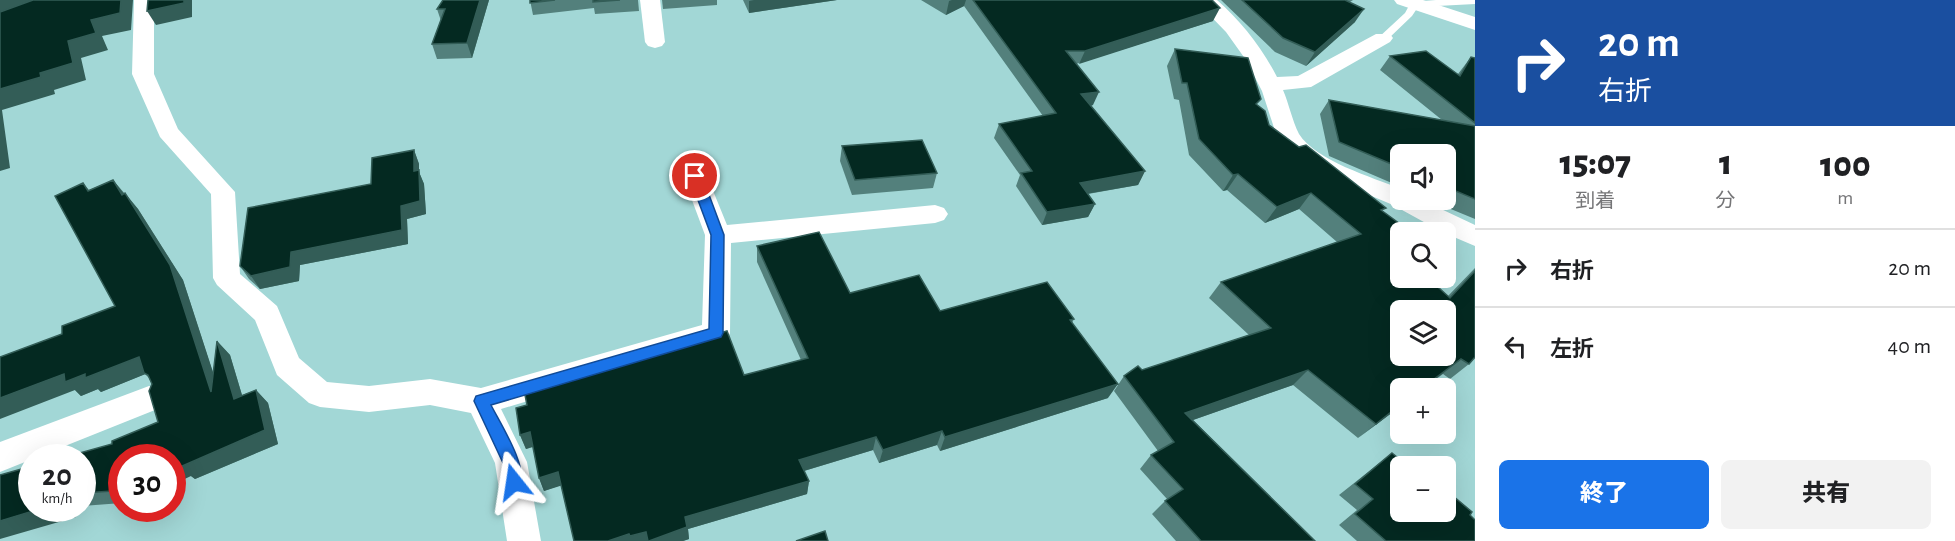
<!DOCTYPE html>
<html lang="ja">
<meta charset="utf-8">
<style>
:root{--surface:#fff;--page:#f2f2f2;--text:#202124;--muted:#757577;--line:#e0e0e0;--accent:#1a73e8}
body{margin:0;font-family:"Alegreya Sans","Noto Sans JP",sans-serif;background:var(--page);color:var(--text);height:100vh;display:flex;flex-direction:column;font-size:22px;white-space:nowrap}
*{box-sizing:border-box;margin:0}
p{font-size:20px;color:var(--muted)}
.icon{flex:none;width:33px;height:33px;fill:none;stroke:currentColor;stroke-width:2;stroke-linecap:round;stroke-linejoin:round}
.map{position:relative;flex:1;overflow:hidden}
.sheet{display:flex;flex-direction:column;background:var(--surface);width:480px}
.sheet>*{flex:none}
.guide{background:#1a4fa0;color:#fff;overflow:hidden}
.tools{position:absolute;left:1390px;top:144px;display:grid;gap:12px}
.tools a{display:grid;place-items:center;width:66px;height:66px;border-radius:9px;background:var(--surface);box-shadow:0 6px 24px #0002;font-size:30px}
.speed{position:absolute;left:18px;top:444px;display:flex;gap:12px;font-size:30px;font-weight:700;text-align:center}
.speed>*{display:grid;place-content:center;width:78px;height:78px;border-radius:50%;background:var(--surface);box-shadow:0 6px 24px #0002;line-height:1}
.speed small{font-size:15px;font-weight:400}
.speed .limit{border:9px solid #d22;background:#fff;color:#111}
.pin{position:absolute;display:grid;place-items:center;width:51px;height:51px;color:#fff;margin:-26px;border:3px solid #fff;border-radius:50%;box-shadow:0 2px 6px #0007}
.me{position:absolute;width:66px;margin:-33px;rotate:345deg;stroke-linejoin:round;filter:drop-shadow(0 0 4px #0008)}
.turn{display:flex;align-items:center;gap:21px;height:126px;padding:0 24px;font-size:27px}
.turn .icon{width:78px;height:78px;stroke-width:2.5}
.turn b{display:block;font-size:42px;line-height:51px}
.eta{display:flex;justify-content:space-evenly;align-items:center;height:102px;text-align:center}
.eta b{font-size:36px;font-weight:800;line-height:42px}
.cta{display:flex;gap:12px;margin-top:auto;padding:12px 24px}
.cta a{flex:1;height:69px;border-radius:9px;background:var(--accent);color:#fff;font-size:24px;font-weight:800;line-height:69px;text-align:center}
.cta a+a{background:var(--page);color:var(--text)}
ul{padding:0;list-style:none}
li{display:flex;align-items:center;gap:18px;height:78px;padding:0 24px;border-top:2px solid var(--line)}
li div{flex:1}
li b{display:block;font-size:22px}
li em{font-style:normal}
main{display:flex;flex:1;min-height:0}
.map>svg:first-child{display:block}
</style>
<main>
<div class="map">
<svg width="1475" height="541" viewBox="0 0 1475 541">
<rect width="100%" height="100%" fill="#a2d7d6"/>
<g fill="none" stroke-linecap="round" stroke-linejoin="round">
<path fill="#fff" fill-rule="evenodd" d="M1436 0H1475V4L1418 7 1412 16 1387 40 1383 41 1378 38 1405 13 1411 2Z"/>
<g fill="#fff" fill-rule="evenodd">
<path d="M134 0H154V74L178 129 235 192 240 274 277 306 299 358 327 382 369 386 430 379 481 388 702 325 705 235 683 176 686 170 695 168 704 170 707 176 727 225 935 205 944 208 948 214 944 220 935 223 731 243 730 333 726 341 501 409 527 462 541 541H507L495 463 471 413 430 405 369 412 320 407 309 403 277 375 255 320 217 285 213 278 211 194 160 137 132 74Z"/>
<path d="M640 0H660L665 42 662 46 655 48 648 46 645 42Z"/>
<path d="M1195 0H1217C1241 21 1262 48 1277 77L1298 76 1376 34H1390L1393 38 1390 42 1311 87 1283 90C1289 104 1292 120 1299 134 1316 161 1372 177 1401 189V200H1422L1475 225V246L1442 232 1393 205 1324 176 1291 155 1276 134 1262 91 1246 60 1226 32Z"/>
<path d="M1394 0H1423L1475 17V30L1397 4Z"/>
<path d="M149 386 160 390 164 399 160 408 0 472V442Z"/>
</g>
</g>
<g fill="#53807c">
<path d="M489 0 472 58 437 59 432 44 441 21 437 9Z"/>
<path d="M530 0H638L639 11 595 14 594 8 533 15Z"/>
<path d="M662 0H717V5L663 9Z"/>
<path d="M743 0H837L749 13Z"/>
<path d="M921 0H1212L1213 21 1076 64 1093 105 1091 106 1145 171 1138 185 1088 194 1095 204 1088 217 1042 225 1016 186 1020 175 994 138 999 124 1043 116 964 6 946 15Z"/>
<path d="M1221 0H1353L1350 2 1355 22 1306 66 1275 52Z"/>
<path d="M1175 49 1257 105 1269 125 1383 211 1401 232V278L1448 296 1475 268V357L1469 364 1450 379 1443 374 1424 388H1401V406L1358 438 1293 385 1193 420 1315 541H1176L1152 514 1167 499 1140 469 1151 455 1158 451 1114 391 1124 376 1249 335 1209 298 1221 282 1337 242 1299 209 1265 223 1227 190 1223 191 1189 155 1179 100 1174 99 1167 66Z"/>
<path d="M1390 56 1458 74 1471 57 1475 58V219L1429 200H1446V154H1401V187L1329 156 1320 114 1329 100 1442 120 1380 70Z"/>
<path d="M842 146 937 173 933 188 852 195 840 161Z"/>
<path d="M414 150 419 164V172L424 184 426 214 407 219 408 244 300 265 299 281 260 289 249 279 240 266 371 184Z"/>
<path d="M113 180 138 209 183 280 213 373 217 341 230 355 242 395 256 390 268 403 278 444 195 479 191 476 122 458V503L82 506V458L158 422 152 384 149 378 145 374 101 392 98 389 81 396 75 390 62 334 115 306 83 183 89 190Z"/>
<path d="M757 246 850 293 940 311 1074 319 1072 323 1108 398 940 451 937 445 879 463 873 450 804 471 809 481 807 494 688 529 689 539 683 541H574L561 485 544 491 539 478 533 447 526 449 520 435 801 360 757 262Z"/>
<path d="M1392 453 1401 466 1470 515 1475 541H1357L1339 525 1357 510 1339 495Z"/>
</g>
<g fill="#335d57">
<path d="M0 0H43L0 17Z"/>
<path d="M121 0H133L131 30 102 36 108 50 81 58 86 80 54 90 55 94 2 110 10 168 0 171V89L40 73 68 41 91 20Z"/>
<path d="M184 0H192V17L156 25 147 11Z"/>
<path d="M480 0H489L472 58 467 43Z"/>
<path d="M754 0H837L749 13V1Z"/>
<path d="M952 0H966L964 6 946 15 949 1Z"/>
<path d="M1220 8 1213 21 1079 64 1085 51Z"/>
<path d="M1364 9 1355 22 1306 66 1315 52Z"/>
<path d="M1099 92 1093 105 1076 108 1081 94Z"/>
<path d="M414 150 419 164V172L424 184 426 214 407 219 408 244 300 265 299 281 260 289 251 276 291 252 401 206 414 171Z"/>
<path d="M1145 171 1138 185 1074 196 1080 183Z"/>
<path d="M1238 174 1227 190 1223 191 1233 175Z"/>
<path d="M113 180 125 195H122Z"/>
<path d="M125 193 138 209 183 280 224 406 211 392Z"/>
<path d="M1311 193 1299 209 1265 223 1277 207Z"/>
<path d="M1095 204 1088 217 1042 225 1047 212Z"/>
<path d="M1401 245V256L1395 247Z"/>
<path d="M217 341 230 355 247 412 234 399Z"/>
<path d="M139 357 153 371 101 392 98 389 81 396 75 390 0 419V398L64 374H85Z"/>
<path d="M1308 370 1293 385 1173 427 1185 413Z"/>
<path d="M1118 384 1108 398 940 451 945 437Z"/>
<path d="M256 390 268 403 278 444 195 479 191 476 172 485V465Z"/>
<path d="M1401 404V406L1358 438 1376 424Z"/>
<path d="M942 431 937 445 879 463 883 450Z"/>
<path d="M530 432 535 446 526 449 520 435Z"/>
<path d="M876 437 873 450 797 473 799 460Z"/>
<path d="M558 472 563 485 544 491 539 478Z"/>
<path d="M809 481 807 494 688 529 689 539 683 541H650L685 517Z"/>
<path d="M122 487V496L113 491Z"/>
<path d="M43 508H77L76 517 0 539V521Z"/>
<path d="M646 532 648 541H608L629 534Z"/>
</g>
<g fill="#042921" stroke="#335d57" stroke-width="1.5" fill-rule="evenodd">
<path d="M33 0H121L120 13 91 20 96 33 68 41 73 63 40 73 41 77 0 89V12Z"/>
<path d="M148 0H184V3L147 11Z"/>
<path d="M443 0H480L467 43 432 44 445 9H437Z"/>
<path d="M530 0H555L530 3Z"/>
<path d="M593 0H620L593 2Z"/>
<path d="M973 0H1212L1220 8 1085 51H1066L1099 92 1081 94 1145 171 1080 183 1095 204 1047 212 1021 173 1032 171 999 124 1056 113Z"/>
<path d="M1242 0H1345L1364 9 1315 52 1283 38Z"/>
<path d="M1175 49 1248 58 1261 99 1256 104 1265 111 1269 125 1299 147 1306 145 1386 208 1381 210 1411 232H1401V245L1395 247 1401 253V278H1428L1450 298 1475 271V357L1469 364 1461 359 1422 388H1401V404L1376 424 1308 370 1185 413 1315 541H1201L1165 501 1183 489 1151 455 1174 442 1124 376 1138 366 1142 370 1271 328 1221 282 1361 234 1311 193 1277 207 1238 174 1233 175 1199 139 1187 83H1182ZM1401 310H1446V356H1401Z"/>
<path d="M1426 51 1460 76 1471 57 1475 58V123L1390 56Z"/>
<path d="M1329 100 1475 126V199L1446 187V154H1401V168L1339 142Z"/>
<path d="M922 140 937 173 855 180 842 146Z"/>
<path d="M414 150V171L419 170 420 201 401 206 402 230 291 252 290 267 251 276 240 266 248 208 371 184 372 158Z"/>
<path d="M113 180 122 195 125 193 170 265 211 392 217 341 234 399 256 390 265 430 180 467 179 463 172 465V458H122V487L113 491 82 493V458H62L112 444V441L158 422 149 391 152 384 148 375 144 373 139 357 85 378V374L65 382 64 374 0 398V357L62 334V326L115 306 55 196 83 183 88 191Z"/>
<path d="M819 232 850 293 919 275 940 311 1047 282 1074 319 1070 320 1118 384 945 437 942 431 883 450 876 437 799 460 809 481 685 517 687 527 649 541H648L646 532 630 536 629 534 608 541H574L558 472 539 478 530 432 520 435 516 408 527 405 524 390 727 331 744 375 808 358 757 246Z"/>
<path d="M1392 453 1408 466H1401V512H1446V490L1472 512 1470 515 1475 520V541H1386L1355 514 1373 499 1355 484Z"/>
<path d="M32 466V508H43L0 521V475Z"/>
<path d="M825 531 828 541H796Z"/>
</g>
<path fill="#1a73e8" stroke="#114b97" stroke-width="1.5" d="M695 172 702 176 724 235 723 333 721 337 491 405C500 423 529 468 520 487L514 490 509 487 503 463 474 401 476 396 709 329 711 235 689 176Z"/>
</svg>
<div class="tools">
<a><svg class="icon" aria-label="sound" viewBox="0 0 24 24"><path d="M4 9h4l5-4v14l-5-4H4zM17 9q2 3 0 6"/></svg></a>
<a><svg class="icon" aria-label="search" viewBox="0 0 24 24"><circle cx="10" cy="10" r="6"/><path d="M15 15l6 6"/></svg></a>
<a><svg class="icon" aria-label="layers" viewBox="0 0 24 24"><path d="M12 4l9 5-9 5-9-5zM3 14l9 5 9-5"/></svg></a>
<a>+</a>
<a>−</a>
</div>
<div class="speed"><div>20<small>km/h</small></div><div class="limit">30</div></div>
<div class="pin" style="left:695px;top:176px;background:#d93025"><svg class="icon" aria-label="arrive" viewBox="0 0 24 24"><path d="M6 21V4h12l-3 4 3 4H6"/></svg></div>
<svg class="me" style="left:514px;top:482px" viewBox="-20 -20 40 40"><path d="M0-17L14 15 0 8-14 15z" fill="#1a73e8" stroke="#fff" stroke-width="4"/></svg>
</div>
<section class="sheet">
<div class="guide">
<div class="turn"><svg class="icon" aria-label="right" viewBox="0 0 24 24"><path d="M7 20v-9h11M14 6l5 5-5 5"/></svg><div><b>20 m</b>右折</div></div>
</div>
<div class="eta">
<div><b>15:07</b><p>到着</p></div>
<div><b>1</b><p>分</p></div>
<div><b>100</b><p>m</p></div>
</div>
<ul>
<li><svg class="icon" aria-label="right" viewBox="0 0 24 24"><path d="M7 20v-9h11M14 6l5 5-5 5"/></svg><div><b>右折</b></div><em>20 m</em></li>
<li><svg class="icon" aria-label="left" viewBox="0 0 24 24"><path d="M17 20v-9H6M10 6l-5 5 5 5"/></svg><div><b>左折</b></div><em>40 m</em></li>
</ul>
<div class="cta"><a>終了</a><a>共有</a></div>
</section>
</main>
